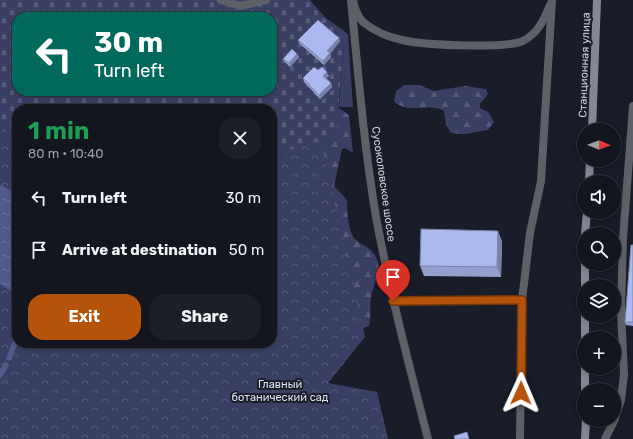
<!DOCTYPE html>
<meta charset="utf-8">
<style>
:root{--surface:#13151f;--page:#1c1e28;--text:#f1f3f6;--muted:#9d9fa4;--line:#32343d;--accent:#b45309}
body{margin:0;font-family:Rubik,sans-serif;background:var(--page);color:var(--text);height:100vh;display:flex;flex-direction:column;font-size:15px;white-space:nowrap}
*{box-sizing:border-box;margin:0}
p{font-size:13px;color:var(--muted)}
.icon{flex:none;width:22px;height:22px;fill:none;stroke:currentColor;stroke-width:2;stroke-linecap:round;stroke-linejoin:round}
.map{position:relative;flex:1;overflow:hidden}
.details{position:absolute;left:12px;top:104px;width:265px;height:244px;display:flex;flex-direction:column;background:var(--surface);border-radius:16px;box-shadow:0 2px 6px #0003,0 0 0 1px var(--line)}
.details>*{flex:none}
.hud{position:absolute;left:12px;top:12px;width:265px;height:84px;border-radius:16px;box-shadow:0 2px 6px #0003,0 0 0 1px var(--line);background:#00695c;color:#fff;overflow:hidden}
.needle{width:26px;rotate:91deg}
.controls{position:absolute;left:577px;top:123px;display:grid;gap:8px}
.controls a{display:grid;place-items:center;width:44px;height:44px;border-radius:50%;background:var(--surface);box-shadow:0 2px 6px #0003,0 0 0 1px var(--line);font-size:20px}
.pin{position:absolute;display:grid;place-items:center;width:34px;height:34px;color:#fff;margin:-41px -17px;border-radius:50% 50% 50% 0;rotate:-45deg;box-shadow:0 0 4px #0007}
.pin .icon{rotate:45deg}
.me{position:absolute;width:44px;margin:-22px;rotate:1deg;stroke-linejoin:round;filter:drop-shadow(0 0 3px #0008)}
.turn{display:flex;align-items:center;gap:14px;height:84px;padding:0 16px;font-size:18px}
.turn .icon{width:52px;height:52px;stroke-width:2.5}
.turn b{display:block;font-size:28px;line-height:34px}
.round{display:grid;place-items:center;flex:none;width:42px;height:42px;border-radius:16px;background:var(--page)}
.overview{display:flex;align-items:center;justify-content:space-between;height:68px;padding:0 16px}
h1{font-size:24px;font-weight:700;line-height:30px;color:#1e9e55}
.button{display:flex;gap:8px;margin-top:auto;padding:8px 16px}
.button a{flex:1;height:46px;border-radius:16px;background:var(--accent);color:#fff;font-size:16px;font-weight:700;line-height:46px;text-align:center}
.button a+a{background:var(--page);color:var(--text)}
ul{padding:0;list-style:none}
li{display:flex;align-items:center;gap:12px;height:52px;padding:0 16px}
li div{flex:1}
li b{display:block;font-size:15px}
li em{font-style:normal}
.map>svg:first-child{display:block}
</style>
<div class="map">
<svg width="633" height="439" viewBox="0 0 633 439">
<defs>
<pattern id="forest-firs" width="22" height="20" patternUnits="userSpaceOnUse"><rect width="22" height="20" fill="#394063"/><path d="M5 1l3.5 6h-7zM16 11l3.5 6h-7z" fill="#555b79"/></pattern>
<pattern id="cemetery-stones" width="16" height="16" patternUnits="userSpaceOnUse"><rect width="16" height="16" fill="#394063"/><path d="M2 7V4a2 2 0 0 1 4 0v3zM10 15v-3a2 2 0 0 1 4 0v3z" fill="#555b79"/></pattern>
<pattern id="park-crowns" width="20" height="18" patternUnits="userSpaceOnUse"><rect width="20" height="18" fill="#394063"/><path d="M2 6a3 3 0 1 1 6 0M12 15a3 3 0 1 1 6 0" fill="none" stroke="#555b79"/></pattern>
<pattern id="water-ripples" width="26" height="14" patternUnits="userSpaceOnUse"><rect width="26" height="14" fill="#515b8b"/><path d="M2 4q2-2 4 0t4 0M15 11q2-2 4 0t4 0" fill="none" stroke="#69729b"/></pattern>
</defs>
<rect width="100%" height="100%" fill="#191c29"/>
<path fill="#394063" d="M310 0 326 18 348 34 353 107H339L344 42Z"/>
<g fill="url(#forest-firs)">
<path d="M405 85H419L434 91 465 86 486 89 488 94 480 104V108L488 112 494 122 488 130C471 132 468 136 451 133L446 124 444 111C430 102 406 115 394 101L396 91Z"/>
<path d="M336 106 349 115 353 153 345 148 342 149 334 186 347 200C347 210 348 231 355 239 360 245 370 247 374 254 385 269 373 283 371 298 369 309 372 314 369 326L361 329 287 153 300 136Z"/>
</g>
<path fill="url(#cemetery-stones)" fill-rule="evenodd" d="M0 0H310L344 42 336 137 272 155V109H17V143L0 128ZM17 17H272V91H17Z"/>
<path fill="url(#park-crowns)" d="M0 128 17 143V343H272V155L321 141 365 337 328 383 377 392 388 439H0Z"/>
<path fill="url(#water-ripples)" d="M0 185 17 193V295L0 284Z"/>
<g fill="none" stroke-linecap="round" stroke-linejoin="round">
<g stroke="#515b8b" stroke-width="5.5">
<path d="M9 358 17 338"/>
<path d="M0 375 6 365"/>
</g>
<g stroke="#5e6067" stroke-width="8">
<path d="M221 0 240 6 266 0"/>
<path d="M353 0C354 7 358 17 363 22 374 31 388 37 402 40 423 45 504 49 523 41 538 33 544 20 550 5"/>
<path d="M522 300 530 233 541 181 552 0"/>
<path d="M393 301 522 300 520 439"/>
<path d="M605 439 614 421 621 400 624 375 621 310 623 239 633 106"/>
</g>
<path stroke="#5e6067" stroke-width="8" d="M351 0C358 72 364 146 376 217 390 292 409 365 428 439"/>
<g stroke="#848792" stroke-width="8">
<path d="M592 130 597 0"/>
<path d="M589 182 590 160"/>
<path d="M585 234 587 212"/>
<path d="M585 286V264"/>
<path d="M585 316V338"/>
<path d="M585 368V390"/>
<path d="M585 439 586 420"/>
</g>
</g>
<g fill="#949fcd">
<path d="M298 40 340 41 330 54 331 57 324 65 300 44Z"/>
<path d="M297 54 299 57 290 67 285 62 283 59Z"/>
<path d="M318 70 329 76 326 78 331 83 332 87 320 99 304 82 303 78Z"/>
<path d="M502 241 501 277 424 276 420 266Z"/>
<path d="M633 245V326L626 325 625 322Z"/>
</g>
<g fill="#7882a7">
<path d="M339 38 340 41 330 54 331 57 324 65 323 61 327 51Z"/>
<path d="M297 54 299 57 290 67 289 63Z"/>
<path d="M327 72 329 76 325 79 323 76Z"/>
<path d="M331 83 332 87 320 99 319 95Z"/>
<path d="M498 231 502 241 501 277 497 267Z"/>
</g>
<g fill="#acb9ee" stroke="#7882a7">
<path d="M318 20 339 38 327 51 330 53 323 61 298 40Z"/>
<path d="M292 49 297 54 289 63 283 59Z"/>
<path d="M314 67 318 70 322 67 327 72 323 76 331 83 319 95 303 78Z"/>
<path d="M421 229 498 231 497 267 420 266Z"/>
<path d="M631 245H633V322H625Z"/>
<path d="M467 432 469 439H455L454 436Z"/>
</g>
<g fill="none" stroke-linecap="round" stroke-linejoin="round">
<defs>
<path id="route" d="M393 301 522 300 521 393"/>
</defs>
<use href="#route" stroke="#753606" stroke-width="10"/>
<use href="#route" stroke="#b45309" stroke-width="7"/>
</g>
<g text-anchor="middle" stroke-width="4" stroke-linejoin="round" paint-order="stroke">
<g font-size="11" fill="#cfd1da" stroke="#191c29">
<text transform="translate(584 65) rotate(-88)" y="4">Станционная улица</text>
<text transform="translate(384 184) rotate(82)" y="4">Сусоколовское шоссе</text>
</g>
<g font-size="11" fill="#dfe3f2" stroke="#191c29">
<text x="280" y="388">Главный<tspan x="280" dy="13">ботанический сад</tspan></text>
</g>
</g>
</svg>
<div class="controls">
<a><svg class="needle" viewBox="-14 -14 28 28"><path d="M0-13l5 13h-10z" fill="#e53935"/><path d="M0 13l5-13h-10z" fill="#9d9fa4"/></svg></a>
<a><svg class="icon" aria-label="sound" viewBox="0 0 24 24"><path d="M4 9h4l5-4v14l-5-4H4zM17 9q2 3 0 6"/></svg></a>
<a><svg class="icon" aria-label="search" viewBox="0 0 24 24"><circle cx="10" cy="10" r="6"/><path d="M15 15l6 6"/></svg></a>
<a><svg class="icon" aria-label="layers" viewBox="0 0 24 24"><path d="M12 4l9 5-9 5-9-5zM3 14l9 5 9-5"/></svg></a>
<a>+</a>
<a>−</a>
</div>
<div class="pin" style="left:393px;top:301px;background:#d93025"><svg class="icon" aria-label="arrive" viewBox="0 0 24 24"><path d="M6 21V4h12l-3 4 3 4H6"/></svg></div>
<svg class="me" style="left:521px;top:393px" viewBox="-20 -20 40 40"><path d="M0-17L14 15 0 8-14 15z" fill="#b45309" stroke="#fff" stroke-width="4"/></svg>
<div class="hud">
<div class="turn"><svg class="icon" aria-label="left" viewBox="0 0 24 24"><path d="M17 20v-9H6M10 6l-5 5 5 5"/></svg><div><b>30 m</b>Turn left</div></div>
</div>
<section class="details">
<div class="overview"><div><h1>1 min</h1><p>80 m · 10:40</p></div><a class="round"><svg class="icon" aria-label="close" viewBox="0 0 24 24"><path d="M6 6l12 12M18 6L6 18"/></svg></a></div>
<ul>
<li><svg class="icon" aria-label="left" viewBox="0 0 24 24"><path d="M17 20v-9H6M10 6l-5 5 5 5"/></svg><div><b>Turn left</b></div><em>30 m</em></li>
<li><svg class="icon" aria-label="arrive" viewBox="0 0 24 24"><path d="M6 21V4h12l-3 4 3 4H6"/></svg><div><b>Arrive at destination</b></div><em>50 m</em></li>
</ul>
<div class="button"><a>Exit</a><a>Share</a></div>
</section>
</div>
